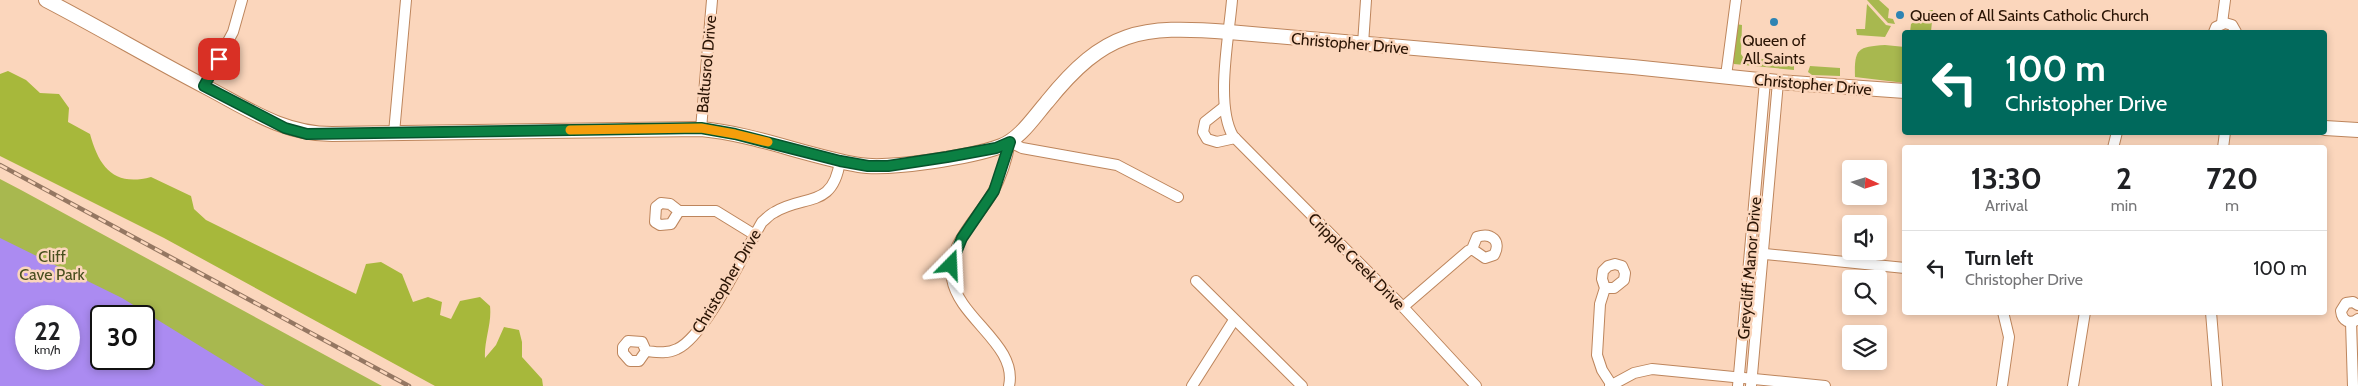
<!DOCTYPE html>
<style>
:root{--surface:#fff;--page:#f2f2f2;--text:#202124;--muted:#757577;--line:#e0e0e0}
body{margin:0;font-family:Cabin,sans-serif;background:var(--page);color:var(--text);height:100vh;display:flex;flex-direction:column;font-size:19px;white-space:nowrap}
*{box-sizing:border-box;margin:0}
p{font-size:16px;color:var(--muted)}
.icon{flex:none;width:28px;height:28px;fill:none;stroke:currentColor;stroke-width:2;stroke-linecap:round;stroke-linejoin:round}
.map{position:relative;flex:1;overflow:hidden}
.panel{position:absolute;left:1902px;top:145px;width:425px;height:170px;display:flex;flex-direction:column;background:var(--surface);border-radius:5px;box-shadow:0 2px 8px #0003}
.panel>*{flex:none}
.hud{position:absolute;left:1902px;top:30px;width:425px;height:105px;border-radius:5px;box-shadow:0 2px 8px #0003;background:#00695c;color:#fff;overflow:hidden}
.needle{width:32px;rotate:94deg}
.controls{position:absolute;left:1842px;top:160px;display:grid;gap:10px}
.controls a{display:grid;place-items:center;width:45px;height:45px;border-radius:5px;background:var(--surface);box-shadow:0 2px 8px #0003;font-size:25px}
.speed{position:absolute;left:15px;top:305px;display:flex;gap:10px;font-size:25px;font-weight:700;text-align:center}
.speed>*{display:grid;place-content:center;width:65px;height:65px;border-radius:50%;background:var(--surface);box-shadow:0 2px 8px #0003;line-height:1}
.speed small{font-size:12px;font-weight:400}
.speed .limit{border:2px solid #111;border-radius:8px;background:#fff;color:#111}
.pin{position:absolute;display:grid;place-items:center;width:42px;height:42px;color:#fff;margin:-21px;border-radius:10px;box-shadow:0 2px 8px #0006}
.me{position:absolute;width:55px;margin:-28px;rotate:21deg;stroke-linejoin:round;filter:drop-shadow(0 0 4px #0008)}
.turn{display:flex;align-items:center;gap:18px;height:105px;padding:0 20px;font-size:22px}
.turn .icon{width:65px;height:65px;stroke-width:2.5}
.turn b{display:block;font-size:35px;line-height:42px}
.eta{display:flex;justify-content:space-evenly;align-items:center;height:85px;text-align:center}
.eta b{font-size:30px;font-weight:800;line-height:35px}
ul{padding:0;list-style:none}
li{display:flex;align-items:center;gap:15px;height:75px;padding:0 20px;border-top:1px solid var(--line)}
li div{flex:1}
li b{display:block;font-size:19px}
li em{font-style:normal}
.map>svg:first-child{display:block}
</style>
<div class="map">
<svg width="2358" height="386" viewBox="0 0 2358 386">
<rect width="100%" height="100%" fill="#fbd6bc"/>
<g fill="#a8b84f" fill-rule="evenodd">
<path d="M1867 0H1879L1889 9 1888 18 1893 19 1895 24 1888 23Z"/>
<path d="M1867 4 1886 25 1891 26 1885 37 1857 35 1856 29H1865Z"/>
<path d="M1930 10H1933L1931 32H1910L1911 24Z"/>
<path d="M1736 24 1742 25 1741 54 1743 57 1794 62V70L1734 64 1732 62Z"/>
<path d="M1748 39 1778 42 1777 48 1749 45Z"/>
<path d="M1885 45 1905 47V83L1855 77C1854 48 1858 47 1885 45Z"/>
<path d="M1810 66 1840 68V76L1812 75 1808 72Z"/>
<path d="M0 179 21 190 382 386H0ZM26 316H69V359H26ZM101 316H144V359H101Z"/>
</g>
<path fill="#a7b83b" d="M8 71 26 80 40 93 59 94 69 108 68 122 90 134C99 167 114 187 151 177L191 196 194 209 206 220 356 294 366 264 381 262 402 274 413 302 428 297 442 302 440 315 451 319 460 301 480 297 490 306C492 324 484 340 485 358L496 345 504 327 519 330 522 342V357L542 379 543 386H435L164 238 0 156V74Z"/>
<path fill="#ab8bf1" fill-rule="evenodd" d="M0 238 122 298 265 386H0ZM26 316H69V359H26ZM144 316V359H101V316Z"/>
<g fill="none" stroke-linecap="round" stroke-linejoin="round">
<defs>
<g id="street">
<path d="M1232 0C1229 37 1215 105 1233 136L1403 307 1476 386"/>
<path d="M2222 23 2225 0"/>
<path d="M2214 32 2216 27 2225 23 2232 25 2236 32"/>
<path d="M1363 44 1366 0"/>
<path d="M1726 76 1736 0"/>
<path d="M204 86 233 32 242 0"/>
<path d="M1224 107 1205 122 1203 132 1207 139 1217 142 1235 138"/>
<path d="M701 129 712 0"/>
<path d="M394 133 406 0"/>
<path d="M2113 148 2117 132"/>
<path d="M2223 148 2225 132"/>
<path d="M679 211 670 204 661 203 656 207 655 222 660 225 671 224 679 211H716L755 235"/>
<path d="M1755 253 1905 268"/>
<path d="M1196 281 1302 386"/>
<path d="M1605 288H1614L1624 280 1625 273 1622 266 1615 264 1608 266 1603 271 1602 279 1605 288 1600 304 1597 355 1602 370 1611 384"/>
<path d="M2358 305 2353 302 2346 303 2341 311C2342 321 2350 325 2358 319"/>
<path d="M1403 307 1468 251 1472 249 1485 258 1494 255C1502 241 1491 232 1477 237L1472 249"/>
<path d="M2211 312 2217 386"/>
<path d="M2351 322 2353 386"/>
<path d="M646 351 639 361H630L623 353V347L628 341 642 342 646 351C656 352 667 354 677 349 705 337 745 251 762 222 766 219 770 214 775 212 805 194 833 209 840 161"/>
<path d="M1009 386C1018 345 959 319 952 279 946 245 978 219 993 192 1001 177 1007 159 1010 142L1022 148 1117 165 1178 197"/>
<path d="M1192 386 1234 320"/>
<path d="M1610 386 1634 373 1652 369 1825 386"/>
<path d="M1738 386 1765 81"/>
<path d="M1751 386 1778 82"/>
<path d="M2002 386 2009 337 2003 312"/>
<path d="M2073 386 2085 312"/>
</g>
<g id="secondary">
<path d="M46 0C100 28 152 59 206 87 248 109 283 134 332 134L701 129C755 134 806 156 859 165 889 170 972 157 1001 146 1020 139 1034 117 1047 102 1105 30 1140 25 1229 32L1633 67 1778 82 1905 91"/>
<path d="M2325 128 2358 130"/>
</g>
</defs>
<use href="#street" stroke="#bd855c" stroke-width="12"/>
<use href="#secondary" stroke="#bd855c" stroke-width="16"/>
<use href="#street" stroke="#fff" stroke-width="10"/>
<use href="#secondary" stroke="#fff" stroke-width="14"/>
<defs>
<path id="rail" d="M0 165 409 386"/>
</defs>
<use href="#rail" stroke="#957762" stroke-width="4.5"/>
<use href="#rail" stroke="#fbd6bc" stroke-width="2.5" stroke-dasharray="8" stroke-linecap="butt"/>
</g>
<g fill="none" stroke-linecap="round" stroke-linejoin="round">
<defs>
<path id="route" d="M219 59 204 86 285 128 307 134 701 128 735 134 840 161 868 166H888L947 157 996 148 1010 142 994 191 962 238 951 265"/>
</defs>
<use href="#route" stroke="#07532c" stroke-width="12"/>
<use href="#route" stroke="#0b8043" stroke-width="9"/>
<path stroke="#f59e0b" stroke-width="9" d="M570 130 701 128 735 134 768 142"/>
</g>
<g fill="#2e84b3" stroke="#fbd6bc" stroke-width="2">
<circle cx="1900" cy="15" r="5"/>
<circle cx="1774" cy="22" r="5"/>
</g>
<g text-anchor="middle" stroke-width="5" stroke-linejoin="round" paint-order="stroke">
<g font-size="16" fill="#2a1404" stroke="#fbd6bc" text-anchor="start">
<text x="1910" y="21">Queen of All Saints Catholic Church</text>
<text x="1774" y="46" text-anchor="middle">Queen of<tspan x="1774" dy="18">All Saints</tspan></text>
</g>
<g font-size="16" fill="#2a1404" stroke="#fbd6bc">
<text transform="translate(1350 43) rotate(5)" y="6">Christopher Drive</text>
<text transform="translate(706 64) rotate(-85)" y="6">Baltusrol Drive</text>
<text transform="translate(1813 84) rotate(5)" y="6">Christopher Drive</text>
<text transform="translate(1357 261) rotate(45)" y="6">Cripple Creek Drive</text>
<text transform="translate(1749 268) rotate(-85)" y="6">Greycliff Manor Drive</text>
<text transform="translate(726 281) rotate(-59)" y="6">Christopher Drive</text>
</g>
<g font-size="16" fill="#484f1f" stroke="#fbd6bc">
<text x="52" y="262">Cliff<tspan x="52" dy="18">Cave Park</tspan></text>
</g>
</g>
</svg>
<div class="controls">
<a><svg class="needle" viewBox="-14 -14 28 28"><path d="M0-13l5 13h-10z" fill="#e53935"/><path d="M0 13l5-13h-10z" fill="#757577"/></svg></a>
<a><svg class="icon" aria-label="sound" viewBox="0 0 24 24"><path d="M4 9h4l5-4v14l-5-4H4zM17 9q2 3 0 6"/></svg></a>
<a><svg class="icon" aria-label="search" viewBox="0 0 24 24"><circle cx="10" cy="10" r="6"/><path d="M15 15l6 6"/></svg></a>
<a><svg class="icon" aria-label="layers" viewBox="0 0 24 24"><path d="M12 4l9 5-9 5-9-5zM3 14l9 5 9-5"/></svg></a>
</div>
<div class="speed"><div>22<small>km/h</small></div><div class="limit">30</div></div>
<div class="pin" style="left:219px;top:59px;background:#d93025"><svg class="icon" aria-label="arrive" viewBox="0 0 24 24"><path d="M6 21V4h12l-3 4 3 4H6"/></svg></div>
<svg class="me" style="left:951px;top:265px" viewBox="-20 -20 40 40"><path d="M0-17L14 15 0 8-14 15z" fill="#0b8043" stroke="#fff" stroke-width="4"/></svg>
<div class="hud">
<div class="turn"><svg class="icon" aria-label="left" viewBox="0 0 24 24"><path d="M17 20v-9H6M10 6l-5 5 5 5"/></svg><div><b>100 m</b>Christopher Drive</div></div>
</div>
<section class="panel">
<div class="eta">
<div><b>13:30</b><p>Arrival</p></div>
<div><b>2</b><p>min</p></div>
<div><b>720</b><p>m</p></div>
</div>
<ul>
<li><svg class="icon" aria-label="left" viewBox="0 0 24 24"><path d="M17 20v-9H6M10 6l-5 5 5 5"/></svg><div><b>Turn left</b><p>Christopher Drive</p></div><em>100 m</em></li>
</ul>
</section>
</div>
